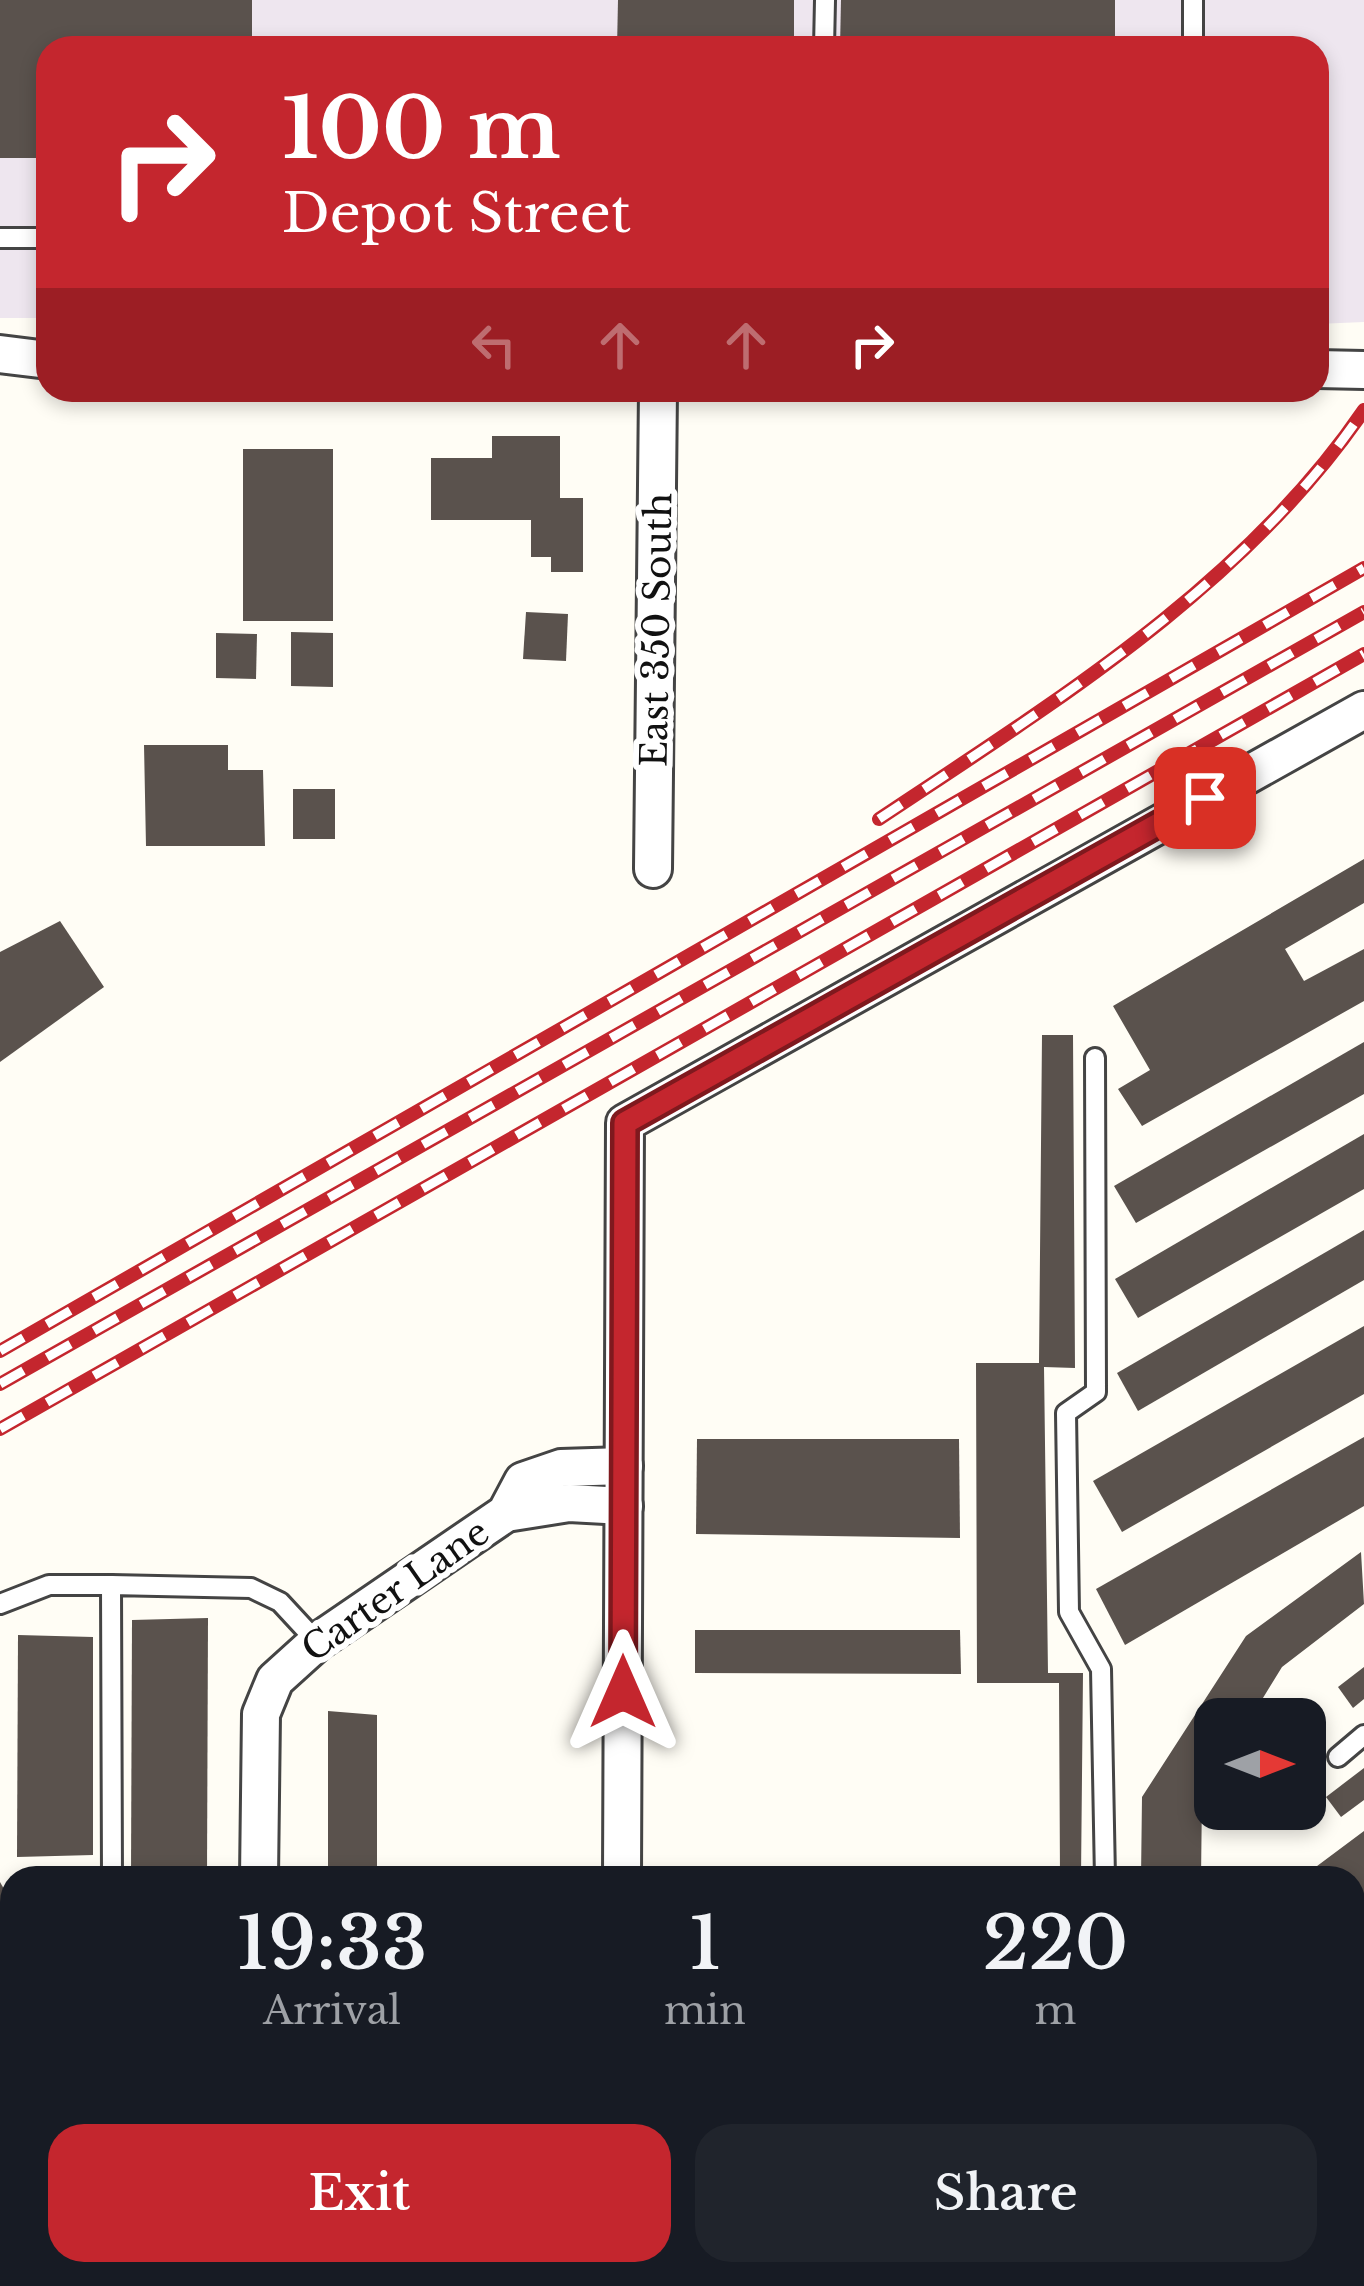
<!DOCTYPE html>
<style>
:root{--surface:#171b24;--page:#20242c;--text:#f1f3f6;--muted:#9ea1a6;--accent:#c4262e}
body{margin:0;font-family:"Libre Baskerville",serif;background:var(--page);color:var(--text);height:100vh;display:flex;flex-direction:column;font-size:45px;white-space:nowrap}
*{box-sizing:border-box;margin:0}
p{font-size:39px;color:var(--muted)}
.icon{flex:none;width:66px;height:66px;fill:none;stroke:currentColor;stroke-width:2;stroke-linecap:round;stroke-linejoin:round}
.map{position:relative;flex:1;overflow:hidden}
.side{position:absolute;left:0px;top:1866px;width:1365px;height:420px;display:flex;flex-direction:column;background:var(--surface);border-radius:36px 36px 0 0;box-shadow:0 6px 18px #0003}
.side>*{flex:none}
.guide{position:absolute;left:36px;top:36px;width:1293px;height:366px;border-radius:36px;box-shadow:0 6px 18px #0003;background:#c4262e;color:#fff;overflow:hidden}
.needle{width:78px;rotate:90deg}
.controls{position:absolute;left:1194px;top:1698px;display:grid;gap:24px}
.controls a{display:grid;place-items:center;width:132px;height:132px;border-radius:24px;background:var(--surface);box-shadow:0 6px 18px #0003;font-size:60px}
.pin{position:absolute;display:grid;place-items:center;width:102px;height:102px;color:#fff;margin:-51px;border-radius:24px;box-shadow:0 6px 18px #0006}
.me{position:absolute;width:132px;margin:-66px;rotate:0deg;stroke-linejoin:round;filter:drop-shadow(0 0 9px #0008)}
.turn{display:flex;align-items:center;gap:42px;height:252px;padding:0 48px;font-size:54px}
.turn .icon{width:156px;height:156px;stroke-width:2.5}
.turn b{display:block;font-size:84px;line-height:102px}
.lanes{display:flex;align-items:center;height:114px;padding:0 48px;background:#0003;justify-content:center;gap:60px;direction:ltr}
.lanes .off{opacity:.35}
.eta{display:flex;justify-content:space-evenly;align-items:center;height:204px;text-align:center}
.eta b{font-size:72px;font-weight:600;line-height:84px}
.action{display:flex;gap:24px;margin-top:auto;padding:24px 48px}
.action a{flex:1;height:138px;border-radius:36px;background:var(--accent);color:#fff;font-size:48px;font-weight:600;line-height:138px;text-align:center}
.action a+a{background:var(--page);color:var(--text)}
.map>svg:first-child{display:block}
</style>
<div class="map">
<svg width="1364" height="2286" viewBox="0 0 1364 2286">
<rect width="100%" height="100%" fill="#fffdf5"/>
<path fill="#eee6ef" d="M0 0H1364V322L1317 324V48H48V318H0Z"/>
<g fill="#5a524d">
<path d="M0 0H252V48H48V158H0Z"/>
<path d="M618 0H794V48H617Z"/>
<path d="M841 0H1115V48H840Z"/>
<path d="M492 436H560V498H583V572H551V557H531V520H431V458H492Z"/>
<rect x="243" y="449" width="90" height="172"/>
<path d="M526 612 568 614 566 661 523 659Z"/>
<path d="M291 632 333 633V687L291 686Z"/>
<path d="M216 633 257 634 256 679 216 678Z"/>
<path d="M144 745H228V770H263L265 846H146Z"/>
<rect x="293" y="789" width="42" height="50"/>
<path d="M1364 859V903L1285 949 1304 981 1364 949V1001L1142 1126 1118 1089 1150 1070 1113 1006Z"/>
<path d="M60 921 104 987 0 1062V952Z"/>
<path d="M1042 1035H1073L1075 1368 1044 1367 1048 1673H1083L1081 1878H1060L1059 1683H977L976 1363H1039Z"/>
<path d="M1364 1042V1094L1136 1223 1114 1186Z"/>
<path d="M1364 1134V1189L1138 1318 1115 1279Z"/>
<path d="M1364 1230V1280L1138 1411 1117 1373Z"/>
<path d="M1364 1326V1394L1122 1532 1093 1481Z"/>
<path d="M1364 1437V1506L1125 1645 1096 1589Z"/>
<path d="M697 1439H959L960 1538 696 1534Z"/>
<path d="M1361 1552 1364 1604 1282 1667 1250 1719H1215V1775L1202 1796 1201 1878H1141L1142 1797 1246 1636Z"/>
<path d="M208 1618 207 1876 131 1873 132 1620Z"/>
<path d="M695 1630H960L961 1674 695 1673Z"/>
<path d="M18 1635 93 1637V1855L17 1857Z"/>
<path d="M1364 1667V1699L1353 1708 1338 1687Z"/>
<path d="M328 1711 377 1715V1878H328Z"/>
<path d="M1364 1768V1800L1341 1817 1326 1797Z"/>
<path d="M1364 1831V1942L1353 1951V1878H1301Z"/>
<path d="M0 1882 12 1903V1969L0 1976Z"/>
<path d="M12 2038V2112L7 2104 0 2108V2045Z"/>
<path d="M60 2274H131L132 2286H62Z"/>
<path d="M766 2274H798L782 2286H766Z"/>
<path d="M1318 2274H1339L1348 2286H1301Z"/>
</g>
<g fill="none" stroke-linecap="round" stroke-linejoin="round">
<defs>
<g id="service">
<path d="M1193 0V48"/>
<path d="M824 48 825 0"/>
<path d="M0 238H48"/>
<path d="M1095 1058 1096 1392 1066 1413 1069 1612 1101 1669 1105 1878"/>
<path d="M0 1604 49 1585H111"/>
<path d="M1338 1757 1364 1735"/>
<path d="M112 1878 111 1585 251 1588 280 1602 317 1642"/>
<path d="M0 2015 12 2010"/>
<path d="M196 2274 197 2286"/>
</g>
<g id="minor">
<path d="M0 354 48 360"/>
<path d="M1317 369 1364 370"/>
<path d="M653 869 658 390"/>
<path d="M506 1513 569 1503 624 1506"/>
<path d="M259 1878 261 1714 275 1680 317 1642 506 1513 523 1481 561 1468 624 1466"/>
<path d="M622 1878 625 1123 1364 710"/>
<path d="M0 2188 12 2181"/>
<path d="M0 2260 11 2286"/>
<path d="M621 2286V2274"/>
</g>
<g id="secondary">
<path d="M1353 2103 1364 2094"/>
<path d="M1111 2286 1128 2274"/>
</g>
</defs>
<use href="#service" stroke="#444" stroke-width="24"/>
<use href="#minor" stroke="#444" stroke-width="42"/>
<use href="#secondary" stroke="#333" stroke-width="57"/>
<use href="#service" stroke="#fff" stroke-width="18"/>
<use href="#minor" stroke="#fff" stroke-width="36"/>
<use href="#secondary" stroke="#fff6b0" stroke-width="51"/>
<defs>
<g id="rail">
<path d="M879 819C1053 703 1244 586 1364 410"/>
<path d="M0 1351 1364 568"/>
<path d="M0 1384 1364 612"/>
<path d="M0 1429 1364 654"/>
</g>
</defs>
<use href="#rail" stroke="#c4262e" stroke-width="14"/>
<use href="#rail" stroke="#fff" stroke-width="9" stroke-dasharray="27" stroke-linecap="butt"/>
</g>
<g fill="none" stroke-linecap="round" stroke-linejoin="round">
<defs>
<path id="route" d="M623 1692 625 1123 1205 798"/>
</defs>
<use href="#route" stroke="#7f191e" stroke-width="30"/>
<use href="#route" stroke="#c4262e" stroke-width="21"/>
</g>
<g text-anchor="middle" stroke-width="12" stroke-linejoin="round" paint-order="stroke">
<g font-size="36" fill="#111" stroke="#fff">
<text transform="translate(656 630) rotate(-89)" y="13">East 350 South</text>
<text transform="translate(395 1590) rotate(-35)" y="13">Carter Lane</text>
</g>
</g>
</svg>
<div class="controls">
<a><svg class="needle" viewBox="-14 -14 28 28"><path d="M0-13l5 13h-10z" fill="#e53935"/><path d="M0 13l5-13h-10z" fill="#9ea1a6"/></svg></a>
</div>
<div class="pin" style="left:1205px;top:798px;background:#d93025"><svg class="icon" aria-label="arrive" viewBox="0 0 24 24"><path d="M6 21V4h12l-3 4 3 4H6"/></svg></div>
<svg class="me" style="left:623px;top:1692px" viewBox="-20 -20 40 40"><path d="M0-17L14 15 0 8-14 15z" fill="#c4262e" stroke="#fff" stroke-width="4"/></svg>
<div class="guide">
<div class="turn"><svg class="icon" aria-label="right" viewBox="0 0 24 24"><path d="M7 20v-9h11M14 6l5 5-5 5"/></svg><div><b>100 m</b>Depot Street</div></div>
<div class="lanes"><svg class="icon off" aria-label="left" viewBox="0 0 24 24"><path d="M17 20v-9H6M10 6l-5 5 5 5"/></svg><svg class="icon off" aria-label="ahead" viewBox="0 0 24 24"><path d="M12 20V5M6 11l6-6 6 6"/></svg><svg class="icon off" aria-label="ahead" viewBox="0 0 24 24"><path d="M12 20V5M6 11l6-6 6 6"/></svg><svg class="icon" aria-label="right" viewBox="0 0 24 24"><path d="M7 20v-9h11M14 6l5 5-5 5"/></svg></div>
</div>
<section class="side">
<div class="eta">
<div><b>19:33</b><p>Arrival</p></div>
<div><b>1</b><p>min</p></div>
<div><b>220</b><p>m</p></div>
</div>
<div class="action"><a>Exit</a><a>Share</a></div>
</section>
</div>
